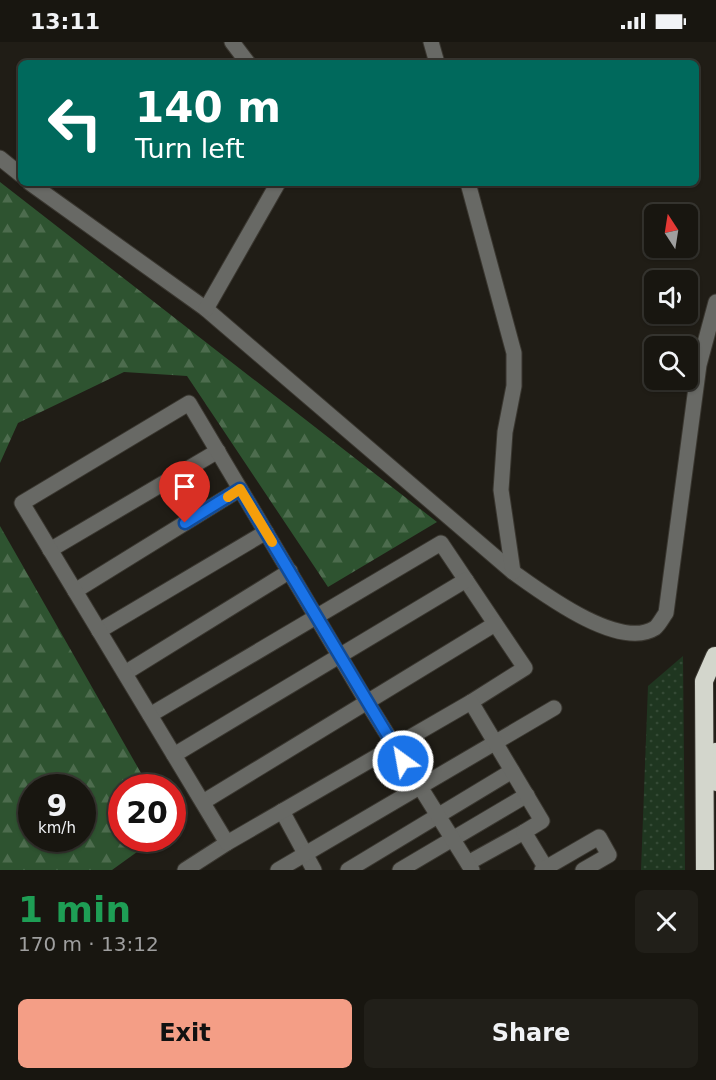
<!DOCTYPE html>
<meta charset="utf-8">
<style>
:root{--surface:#181610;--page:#211f19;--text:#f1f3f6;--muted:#9f9f9f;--line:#363530;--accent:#f49e86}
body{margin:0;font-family:"DejaVu Sans",sans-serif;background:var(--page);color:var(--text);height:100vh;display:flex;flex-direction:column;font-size:22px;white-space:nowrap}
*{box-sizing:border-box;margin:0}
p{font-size:20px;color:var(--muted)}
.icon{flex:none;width:33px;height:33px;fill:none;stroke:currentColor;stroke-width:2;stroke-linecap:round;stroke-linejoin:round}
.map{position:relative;height:828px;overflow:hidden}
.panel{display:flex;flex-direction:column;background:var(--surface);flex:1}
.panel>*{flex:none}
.banner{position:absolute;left:18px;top:18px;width:681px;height:126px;border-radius:9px;box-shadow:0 2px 4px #0004,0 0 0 2px var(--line);background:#00695c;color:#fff;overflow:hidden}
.needle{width:39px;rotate:348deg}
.controls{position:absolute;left:644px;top:162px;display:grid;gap:12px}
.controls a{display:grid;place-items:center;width:54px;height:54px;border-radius:9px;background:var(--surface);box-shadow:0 2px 4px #0004,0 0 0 2px var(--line);font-size:30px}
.speed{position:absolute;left:18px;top:732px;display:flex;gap:12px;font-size:30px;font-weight:700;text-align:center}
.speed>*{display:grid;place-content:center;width:78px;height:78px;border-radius:50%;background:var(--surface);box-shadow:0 2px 4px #0004,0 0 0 2px var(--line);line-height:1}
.speed small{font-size:15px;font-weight:400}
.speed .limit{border:9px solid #d22;background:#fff;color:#111}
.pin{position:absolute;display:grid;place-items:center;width:51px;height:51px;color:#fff;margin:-62px -26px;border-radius:50% 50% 50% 0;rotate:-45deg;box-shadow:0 0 6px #0007}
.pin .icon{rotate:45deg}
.me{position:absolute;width:66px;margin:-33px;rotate:328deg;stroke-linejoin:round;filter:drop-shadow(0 0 4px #0008)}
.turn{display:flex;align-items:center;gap:21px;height:126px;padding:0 18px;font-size:27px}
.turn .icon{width:78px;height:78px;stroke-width:2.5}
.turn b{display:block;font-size:42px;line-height:51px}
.round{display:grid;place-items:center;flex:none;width:63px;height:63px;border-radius:9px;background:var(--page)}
.overview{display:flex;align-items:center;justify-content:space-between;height:102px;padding:0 18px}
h1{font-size:36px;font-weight:700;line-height:45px;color:#1e9e55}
.button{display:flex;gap:12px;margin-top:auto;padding:12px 18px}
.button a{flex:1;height:69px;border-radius:9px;background:var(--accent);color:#111;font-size:24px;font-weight:700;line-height:69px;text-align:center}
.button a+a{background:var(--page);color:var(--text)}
.status{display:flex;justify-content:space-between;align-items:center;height:42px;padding:0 30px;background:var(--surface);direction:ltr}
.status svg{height:16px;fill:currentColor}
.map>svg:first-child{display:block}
</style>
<div class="status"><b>13:11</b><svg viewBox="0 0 49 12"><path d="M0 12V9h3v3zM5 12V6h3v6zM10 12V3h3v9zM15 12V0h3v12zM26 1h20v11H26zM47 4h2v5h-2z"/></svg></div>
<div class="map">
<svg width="716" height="828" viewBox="0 0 716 828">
<defs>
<pattern id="green-dots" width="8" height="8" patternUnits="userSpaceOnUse" patternTransform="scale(1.5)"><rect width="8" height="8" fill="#1f3620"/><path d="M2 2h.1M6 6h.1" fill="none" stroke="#354a36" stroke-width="1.8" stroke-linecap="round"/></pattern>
<pattern id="forest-firs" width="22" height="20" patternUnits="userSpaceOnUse" patternTransform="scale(1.5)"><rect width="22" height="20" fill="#2e5330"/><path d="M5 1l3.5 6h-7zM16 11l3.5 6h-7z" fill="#4d6c4e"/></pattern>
</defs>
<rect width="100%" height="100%" fill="#201d16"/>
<path fill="url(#green-dots)" d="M683 614 685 828H641L648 644Z"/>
<g fill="url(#forest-firs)" fill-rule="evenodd">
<path d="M0 140 437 480 328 545 187 334 124 330 18 381 0 421Z"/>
<path d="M0 484 149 745 122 746V796L155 797 112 828H0ZM32 746H82V796H32Z"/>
</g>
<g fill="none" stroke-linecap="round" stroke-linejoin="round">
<defs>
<g id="minor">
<path d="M232 0 248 21"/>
<path d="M431 0 437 21"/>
<path d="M0 116 21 133"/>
<path d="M30 141 206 267 513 530C541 550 619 609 655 586 659 583 663 575 666 571L699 323 716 260"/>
<path d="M468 141 514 311V344L505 390 501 448 513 530"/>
<path d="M206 267 278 141"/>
<path d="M50 508 218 409"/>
<path d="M75 549 240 447"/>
<path d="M99 589 266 490"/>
<path d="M125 631 290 529"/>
<path d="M150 673 441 501 525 626 471 660"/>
<path d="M174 713 466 538"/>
<path d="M203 760 495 582"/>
<path d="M282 769 314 828"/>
<path d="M468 821 524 790"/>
<path d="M185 828 227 801"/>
<path d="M278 828 554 666"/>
<path d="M348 828 512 729"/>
<path d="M400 828 527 753"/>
<path d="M472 828 367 660 189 361 22 461 227 801 471 660 542 779 524 790 547 828"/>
<path d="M542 828 599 795 609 813 583 828"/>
</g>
<g id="highway">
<path d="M715 710 716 740"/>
<path d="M705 828 704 639 715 614"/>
</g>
</defs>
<use href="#minor" stroke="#3a3730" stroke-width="17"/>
<use href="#highway" stroke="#3a3730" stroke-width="20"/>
<use href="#minor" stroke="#686965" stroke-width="15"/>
<use href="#highway" stroke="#d3d6cc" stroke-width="18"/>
</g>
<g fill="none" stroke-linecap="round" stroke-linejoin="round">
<defs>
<path id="route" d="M185 481 240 447 403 719"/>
</defs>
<use href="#route" stroke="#114b97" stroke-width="15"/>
<use href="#route" stroke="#1a73e8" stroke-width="10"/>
<path stroke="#f59e0b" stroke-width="10" d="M228 455 240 447 272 500"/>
</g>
</svg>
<div class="controls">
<a><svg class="needle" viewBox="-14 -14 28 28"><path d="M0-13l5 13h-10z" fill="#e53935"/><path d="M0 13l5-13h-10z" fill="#9f9f9f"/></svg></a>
<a><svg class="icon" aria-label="sound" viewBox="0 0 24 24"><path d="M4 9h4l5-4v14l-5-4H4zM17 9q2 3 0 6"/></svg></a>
<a><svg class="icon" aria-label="search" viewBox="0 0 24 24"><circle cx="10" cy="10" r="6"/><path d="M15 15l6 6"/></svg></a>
</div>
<div class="speed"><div>9<small>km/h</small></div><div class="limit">20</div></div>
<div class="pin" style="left:185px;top:481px;background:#d93025"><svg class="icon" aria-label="arrive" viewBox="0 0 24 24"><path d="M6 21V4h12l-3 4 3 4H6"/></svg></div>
<svg class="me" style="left:403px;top:719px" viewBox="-20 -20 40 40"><circle r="17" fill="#1a73e8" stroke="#fff" stroke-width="3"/><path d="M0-11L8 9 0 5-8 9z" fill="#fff"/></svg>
<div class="banner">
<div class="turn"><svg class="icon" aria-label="left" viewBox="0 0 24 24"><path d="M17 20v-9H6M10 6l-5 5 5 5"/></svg><div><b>140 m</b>Turn left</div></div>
</div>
</div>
<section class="panel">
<div class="overview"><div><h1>1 min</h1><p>170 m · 13:12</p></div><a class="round"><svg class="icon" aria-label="close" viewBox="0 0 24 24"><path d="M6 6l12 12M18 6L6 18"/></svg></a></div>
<div class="button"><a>Exit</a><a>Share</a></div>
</section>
